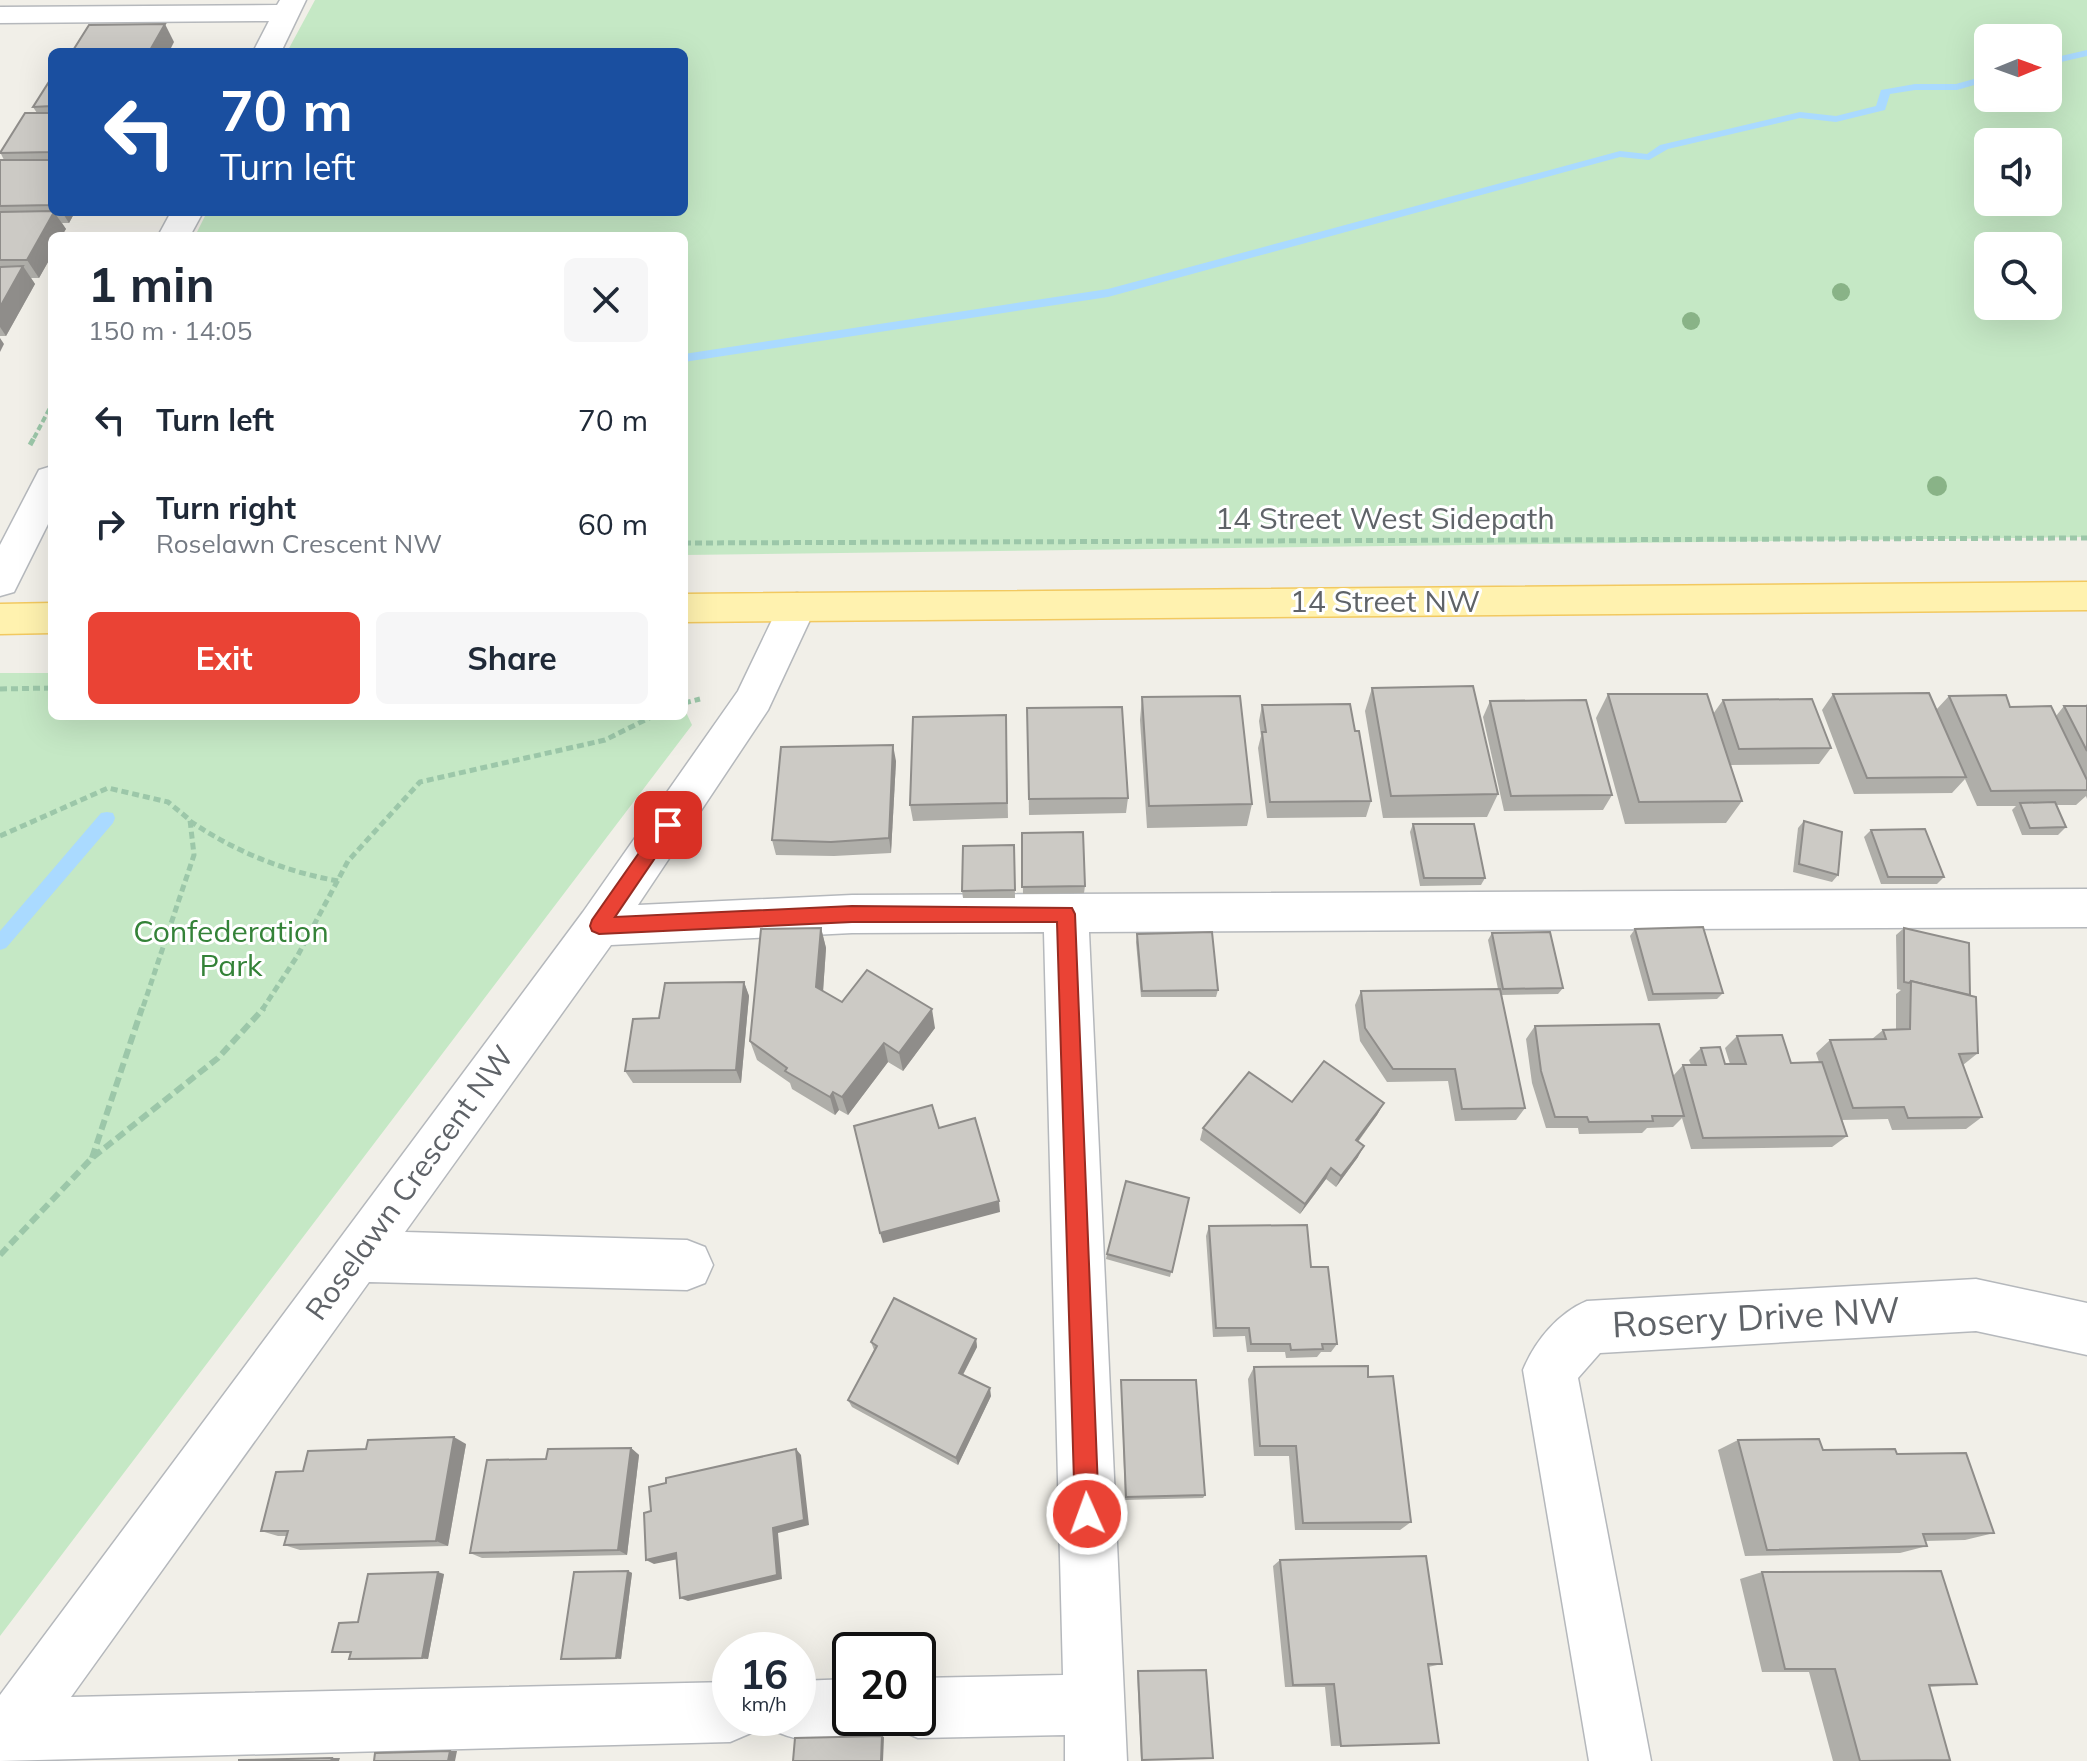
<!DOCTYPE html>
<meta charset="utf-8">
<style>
:root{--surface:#fff;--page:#f6f6f7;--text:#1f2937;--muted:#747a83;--accent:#ea4335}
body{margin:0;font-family:Mulish,sans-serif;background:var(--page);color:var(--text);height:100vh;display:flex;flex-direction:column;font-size:30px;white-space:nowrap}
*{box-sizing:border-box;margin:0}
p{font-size:26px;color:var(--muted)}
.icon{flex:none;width:44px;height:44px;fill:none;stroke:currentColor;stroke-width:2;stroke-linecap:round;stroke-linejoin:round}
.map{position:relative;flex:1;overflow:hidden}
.drawer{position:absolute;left:48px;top:232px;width:640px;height:488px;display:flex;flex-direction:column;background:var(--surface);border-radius:12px;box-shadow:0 8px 32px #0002}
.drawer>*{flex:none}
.hud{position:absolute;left:48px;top:48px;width:640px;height:168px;border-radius:12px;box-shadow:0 8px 32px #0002;background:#1a4fa0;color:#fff;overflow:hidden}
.needle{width:52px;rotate:89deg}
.controls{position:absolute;left:1974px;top:24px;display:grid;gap:16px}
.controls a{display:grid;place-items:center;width:88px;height:88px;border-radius:12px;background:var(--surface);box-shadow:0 8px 32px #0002;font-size:40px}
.speed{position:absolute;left:712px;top:1632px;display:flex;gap:16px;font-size:40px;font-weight:700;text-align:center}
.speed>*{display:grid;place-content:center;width:104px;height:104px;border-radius:50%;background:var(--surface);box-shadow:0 8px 32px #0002;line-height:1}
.speed small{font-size:20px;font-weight:400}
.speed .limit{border:4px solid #111;border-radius:12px;background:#fff;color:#111}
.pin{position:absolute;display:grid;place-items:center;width:68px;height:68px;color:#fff;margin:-34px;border-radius:16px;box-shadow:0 4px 12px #0006}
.me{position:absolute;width:88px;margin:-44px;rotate:358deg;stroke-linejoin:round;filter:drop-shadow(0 0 6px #0008)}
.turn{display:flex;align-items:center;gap:28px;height:168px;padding:0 40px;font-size:36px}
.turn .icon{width:104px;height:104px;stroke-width:2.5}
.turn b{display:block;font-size:56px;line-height:68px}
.round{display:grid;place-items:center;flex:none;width:84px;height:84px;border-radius:12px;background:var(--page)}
.headline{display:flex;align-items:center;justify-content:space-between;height:136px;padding:0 40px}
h1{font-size:48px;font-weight:700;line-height:60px}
.button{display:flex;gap:16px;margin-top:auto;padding:16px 40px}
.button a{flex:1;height:92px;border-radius:12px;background:var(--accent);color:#fff;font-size:32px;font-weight:700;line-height:92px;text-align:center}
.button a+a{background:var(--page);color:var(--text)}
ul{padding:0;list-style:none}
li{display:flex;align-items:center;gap:24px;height:104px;padding:0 40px}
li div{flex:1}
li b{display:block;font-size:30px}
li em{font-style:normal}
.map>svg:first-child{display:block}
</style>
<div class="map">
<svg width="2087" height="1761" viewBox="0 0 2087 1761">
<rect width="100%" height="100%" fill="#f1efe8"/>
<g fill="#c5e8c5" fill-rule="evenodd">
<path d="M315 0H2087V537L684 555V236H195L207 212H684V52H287ZM1988 38H2048V98H1988ZM1988 142H2048V202H1988ZM1988 246H2048V306H1988Z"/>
<path d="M0 673H52V716H684V708L692 725 0 1636Z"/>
</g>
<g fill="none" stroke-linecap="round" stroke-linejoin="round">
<g fill="#aadaff" fill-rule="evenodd">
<path d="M2087 50V56L2048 65V59Z"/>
<path d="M1988 75V81L1957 90H1915L1890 94 1885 110 1836 122 1800 118 1668 149 1649 160 1620 157 1108 297 684 362V354L1108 289 1620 151 1647 154 1660 145 1800 112 1836 116 1876 106 1881 90 1915 84H1956Z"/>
<path d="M107 812 113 813 115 818 113 823 6 948 0 950V931L101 813Z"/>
</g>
<defs>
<g id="minor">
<path d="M280 0H306L281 52H253L269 21 0 23V7L277 5Z"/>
<path d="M171 212H203L190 236H158Z"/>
<path d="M52 466V516L14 592 0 596V545L39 470Z"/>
<path d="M797 593 811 597 816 607 768 710 638 905 852 895 2087 889V927L1089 932 1127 1761H1065V1735L918 1738 897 1729 892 1718H918V1678L1063 1675 1044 932 852 933 611 945 405 1232 687 1240 705 1247 713 1265 705 1283 687 1290 369 1282 71 1697 730 1682V1718H758L751 1733 730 1742 0 1761V1695L583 912 738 691 783 597Z"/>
<path d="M1976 1279 2087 1303V1355L1976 1331 1600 1353 1578 1378 1651 1761H1589L1523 1370C1535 1341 1558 1313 1587 1301Z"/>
<path d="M850 1679V1718H876L871 1730C841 1743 807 1745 777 1732L771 1718H798V1681Z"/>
</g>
<g id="major">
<path d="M2087 582V610L684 622V594Z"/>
<path d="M52 603V633L0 634V604Z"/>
</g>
</defs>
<use href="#minor" stroke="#b5b8bc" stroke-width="3"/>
<use href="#major" stroke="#f2c960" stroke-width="3"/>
<path stroke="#9cc7a9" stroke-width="4" stroke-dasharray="6 3" stroke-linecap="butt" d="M34 438 52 404"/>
<g stroke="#9cc7a9" stroke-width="5" stroke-dasharray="7 4" stroke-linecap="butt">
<path d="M30 445 35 436"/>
<path d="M684 543 2087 538"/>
<path d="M0 689 52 688"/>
<path d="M684 703 700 699"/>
<path d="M190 821C236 852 283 871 338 881"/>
<path d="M0 836 108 788 168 802 190 820 194 855 142 1010"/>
<path d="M262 1010 298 955 348 861 420 782 605 740 653 716"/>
</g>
<g stroke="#9cc7a9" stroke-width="6" stroke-dasharray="10 5" stroke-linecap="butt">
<path d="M92 1158 142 1008"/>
<path d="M0 1255 92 1158 218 1058 264 1008"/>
</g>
<use href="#minor" fill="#fff" fill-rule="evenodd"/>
<use href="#major" fill="#fff2af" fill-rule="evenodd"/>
</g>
<g fill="#89b387">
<circle cx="1841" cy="292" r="9"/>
<circle cx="1691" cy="321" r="9"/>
<circle cx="1937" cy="486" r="10"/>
</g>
<g fill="#afaea9">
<path d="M52 77V212H75L69 223H62L66 229 52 236V255L39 278H31L35 284 6 336H0V160H4L0 152 37 113 33 107Z"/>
<path d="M1372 688 1498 794 1487 817 1383 818 1365 711Z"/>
<path d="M1608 694 1713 714 1723 700 1831 748 1819 764 1730 765 1742 801 1726 823 1625 824 1596 718Z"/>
<path d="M1833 694 1936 710 1949 696 2056 716 2064 706H2085L2087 704V799L2086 796 2076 805H2056L2066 827 2058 835H2022L2012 810 2016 806H1977L1965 779 1952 793 1854 794 1822 710Z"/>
<path d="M1142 697 1252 804 1247 826 1147 828 1140 720Z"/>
<path d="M1490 701 1612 795 1603 810 1504 811 1483 717Z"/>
<path d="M1262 705 1355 731 1371 801 1366 817 1267 818 1258 748 1261 736 1259 721Z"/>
<path d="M1027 708 1128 798 1126 813 1029 815Z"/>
<path d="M1006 715 1008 818 913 821 910 805Z"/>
<path d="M896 761 891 853 834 856 776 855 772 840Z"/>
<path d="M1804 821 1838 875 1832 882 1793 872 1798 828Z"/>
<path d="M1413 824 1485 878 1481 885 1420 886 1410 832Z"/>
<path d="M1871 830 1944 877 1937 884H1881L1864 837Z"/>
<path d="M1022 833 1085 886 1084 893 1023 894Z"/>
<path d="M1014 845 1015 898H963L962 891Z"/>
<path d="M821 928 826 948 823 991 842 1002 935 1028 903 1071 888 1062 848 1115 839 1110 835 1115 792 1089 790 1083 757 1060 750 1041Z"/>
<path d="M1904 928 1970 995 1978 1053 1963 1065 1982 1117 1966 1129 1892 1130 1888 1119 1842 1120 1847 1136 1832 1147 1691 1149 1682 1118 1673 1127 1647 1128 1642 1133 1579 1134 1578 1128H1546L1532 1083 1526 1039 1535 1026 1673 1076 1683 1065H1691L1689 1060 1701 1048 1725 1064H1730L1725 1048 1737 1036 1791 1063 1819 1062 1816 1053 1830 1040 1872 1039 1883 1030 1896 1029V994L1901 990 1897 989 1896 935Z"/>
<path d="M1635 929 1723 993 1717 999 1648 1001 1630 936Z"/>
<path d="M1492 933 1563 988 1558 994 1501 995 1525 1108 1516 1120 1455 1121 1448 1081 1387 1082 1360 1041 1355 1005 1361 991 1498 989 1488 940Z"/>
<path d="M1137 934 1218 990 1216 997H1141L1136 942Z"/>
<path d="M744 982 749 996 741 1083H633L625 1071 659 1018Z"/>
<path d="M1292 1102 1384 1103 1377 1115 1358 1142V1157L1336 1187 1326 1179 1300 1214 1200 1140 1203 1128Z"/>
<path d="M1189 1198 1170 1277 1106 1259 1107 1254Z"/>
<path d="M1209 1226 1311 1267 1337 1344 1331 1352H1321L1317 1357 1286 1358 1285 1352H1247L1245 1336 1213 1337 1206 1236Z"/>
<path d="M976 1339 977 1347 963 1375 991 1396 958 1465 852 1407 848 1400 874 1350 871 1342Z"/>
<path d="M1254 1367 1368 1377 1411 1522 1400 1530H1295L1289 1456H1254L1248 1379Z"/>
<path d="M1121 1380 1205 1495 1203 1498 1125 1500Z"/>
<path d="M1738 1440 1823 1450 1897 1454 1994 1533 1965 1540 1925 1541 1927 1546 1900 1553 1745 1556 1718 1450Z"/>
<path d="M466 1444 448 1546 300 1550 284 1545 287 1536H278L261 1531 303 1471 366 1449Z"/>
<path d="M631 1448 639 1455 627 1555 482 1558 470 1553Z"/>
<path d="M1280 1560 1442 1664 1428 1667 1426 1744 1331 1746 1325 1687H1285L1273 1566Z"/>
<path d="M628 1571 632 1573 621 1659 566 1660 561 1659Z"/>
<path d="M1762 1572 1977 1684 1929 1687 1896 1761H1833L1809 1672H1762L1740 1579Z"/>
<path d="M444 1574 428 1659 357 1660 349 1659 350 1653 332 1652 358 1622Z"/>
<path d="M1138 1671 1213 1758 1141 1760 1137 1672Z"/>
</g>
<g fill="#8f8d8a">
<path d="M165 24 174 42 169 52H149Z"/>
<path d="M54 212 66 229 62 236H52V255L39 278 27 260Z"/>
<path d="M62 212H75L69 223Z"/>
<path d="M23 266 35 284 6 336 0 327V307Z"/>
<path d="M0 338 4 344 0 352Z"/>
<path d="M893 745 896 761 891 853 889 838Z"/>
<path d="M821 928 826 948 822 1006 816 987Z"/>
<path d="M744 982 749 996 741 1083 736 1070Z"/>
<path d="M932 1009 935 1028 903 1071 899 1053Z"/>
<path d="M884 1043 888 1062 848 1115 842 1097Z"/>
<path d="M833 1092 839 1110 835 1115 830 1097Z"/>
<path d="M1384 1103 1377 1115 1350 1152 1356 1140Z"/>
<path d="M1364 1146 1358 1157 1336 1187 1341 1176Z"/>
<path d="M1331 1168 1326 1179 1300 1214 1305 1204Z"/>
<path d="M999 1201 1000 1212 883 1243 880 1233Z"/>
<path d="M976 1339 977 1347 960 1380 959 1373Z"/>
<path d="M990 1388 991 1396 958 1465 956 1458Z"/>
<path d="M454 1437 466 1444 448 1546 436 1541Z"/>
<path d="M631 1448 639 1455 627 1555 618 1550Z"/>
<path d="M796 1449 801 1455 809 1525 778 1533 782 1579 688 1601 680 1598 773 1528Z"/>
<path d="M676 1553 683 1558 654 1564 646 1560Z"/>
<path d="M628 1571 632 1573 621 1659 616 1658Z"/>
<path d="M438 1572 444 1574 428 1659 422 1658Z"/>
<path d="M882 1736 884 1737 883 1761H881Z"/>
<path d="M450 1751H457L455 1761H448Z"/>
<path d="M332 1758H340L339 1761H331Z"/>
</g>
<g fill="#cccac5" stroke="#8f8d8a" stroke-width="2">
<path d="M165 24 149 52H72L89 25Z"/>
<path d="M52 77V106L33 107Z"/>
<path d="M25 113H52V152L0 153Z"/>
<path d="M0 160H52V205L0 206Z"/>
<path d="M52 211 54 212 27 260H0V212Z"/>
<path d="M23 266 0 307V267Z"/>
<path d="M1473 686 1498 794 1391 796 1372 688Z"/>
<path d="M1929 693 1966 777 1867 778 1833 694Z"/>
<path d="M1608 694H1707L1742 801 1639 802Z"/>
<path d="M2006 695 2010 707 2051 706 2087 780V790L1991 791 1949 696Z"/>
<path d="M1240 696 1252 804 1149 806 1142 697Z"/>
<path d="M1812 699 1831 748 1739 749 1723 700Z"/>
<path d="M1586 700 1612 795 1511 796 1490 701Z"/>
<path d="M1350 704 1355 731H1359L1371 801 1270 802 1262 732H1266L1262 705Z"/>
<path d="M2064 706H2087V751Z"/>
<path d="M1122 707 1128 798 1029 799 1027 708Z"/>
<path d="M1006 715 1007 803 910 805 913 717Z"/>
<path d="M893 745 889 838 831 842 772 840 781 747Z"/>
<path d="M2055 802 2066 827 2030 828 2020 803Z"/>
<path d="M1804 821 1842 832 1838 875 1799 864Z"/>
<path d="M1413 824H1474L1485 878H1424Z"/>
<path d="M1925 829 1944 877H1888L1871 830Z"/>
<path d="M1083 832 1085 886 1022 887V833Z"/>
<path d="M1014 845 1015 890 962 891 963 846Z"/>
<path d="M1703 927 1723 993 1653 994 1635 929Z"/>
<path d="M821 928 816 987 842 1002 867 970 932 1009 899 1053 884 1043 842 1097 833 1092 830 1097 785 1071 787 1068 750 1041 761 929Z"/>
<path d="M1904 928 1969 943 1970 995 1911 981 1909 983 1904 982Z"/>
<path d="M1212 932 1218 990 1142 991 1137 934Z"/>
<path d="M1550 932 1563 988 1503 989 1492 933Z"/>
<path d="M1911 981 1976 997 1978 1053 1959 1054 1982 1117 1908 1118 1904 1107 1853 1108 1830 1040 1886 1039 1883 1030 1910 1029Z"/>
<path d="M744 982 736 1070 625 1071 633 1019 659 1018 665 983Z"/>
<path d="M1500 989 1525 1108 1462 1109 1455 1069H1393L1365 1028 1361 991Z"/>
<path d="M1659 1024 1684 1116H1652L1653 1121 1589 1122 1587 1117H1555L1541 1071 1535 1026Z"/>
<path d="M1782 1035 1791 1063 1822 1062 1847 1136 1703 1138 1683 1065H1706L1701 1048 1720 1047 1725 1064H1746L1737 1036Z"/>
<path d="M1324 1061 1384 1103 1356 1140 1364 1146 1352 1162 1341 1176 1331 1168 1305 1204 1203 1128 1249 1072 1292 1102Z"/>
<path d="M932 1105 939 1128 975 1118 999 1201 880 1233 854 1126Z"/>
<path d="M1126 1181 1189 1198 1172 1272 1107 1254Z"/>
<path d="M1307 1225 1311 1267H1328L1337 1344H1322L1323 1349 1291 1350 1290 1344H1251L1249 1328H1216L1209 1226Z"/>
<path d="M894 1298 976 1339 959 1373 990 1388 956 1458 848 1400 877 1346 871 1342Z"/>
<path d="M1368 1366V1377L1393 1376 1411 1522 1303 1523 1296 1446H1260L1254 1367Z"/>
<path d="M1121 1380H1196L1205 1495 1126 1497Z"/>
<path d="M454 1437 436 1541 284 1545 288 1531H261L276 1472 303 1471 308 1451 366 1449 368 1440Z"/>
<path d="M1819 1439 1823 1450 1895 1449 1897 1454 1966 1453 1994 1533 1923 1534 1927 1546 1767 1550 1738 1440Z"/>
<path d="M631 1448 618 1550 470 1553 487 1460 546 1459 548 1449Z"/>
<path d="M796 1449 804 1520 773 1528 777 1575 680 1598 676 1553 646 1560 644 1513 651 1511 649 1487 666 1483V1478Z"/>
<path d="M1426 1556 1442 1664H1428L1439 1743 1341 1746 1334 1684 1293 1685 1280 1560Z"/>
<path d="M628 1571 616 1658 561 1659 574 1572Z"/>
<path d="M1941 1571 1977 1684 1929 1685 1950 1760 1860 1761 1835 1669H1785L1762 1572Z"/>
<path d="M438 1572 422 1658 349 1659 351 1652H332L339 1623 358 1622 368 1574Z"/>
<path d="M1206 1670 1213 1758 1142 1760 1138 1671Z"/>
<path d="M882 1736 881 1761H793L795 1738Z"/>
<path d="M450 1751 448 1761H374L375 1753Z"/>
<path d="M332 1758 331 1761H239V1760Z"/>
</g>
<path fill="#ea4335" stroke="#982c22" stroke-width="2" d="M668 817 674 820 677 825 674 830 615 917 852 906 1072 908 1075 914 1099 1514 1095 1522 1087 1526 1079 1522 1075 1514 1057 922H852L599 934 592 931 590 926 592 920 662 820Z"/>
<g text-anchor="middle" stroke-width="6" stroke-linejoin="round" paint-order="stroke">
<g font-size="30" fill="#5f6368" stroke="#fff">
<text x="1385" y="529">14 Street West Sidepath</text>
<text x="1385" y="612">14 Street NW</text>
<text transform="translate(410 1183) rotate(-54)" y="10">Roselawn Crescent NW</text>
</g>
<g font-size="30" fill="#348238" stroke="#fff">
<text x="231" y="942">Confederation<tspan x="231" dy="34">Park</tspan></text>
</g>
<g font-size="36" fill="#5f6368" stroke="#fff">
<text transform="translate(1756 1317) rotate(-3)" y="13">Rosery Drive NW</text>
</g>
</g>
</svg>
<div class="controls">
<a><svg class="needle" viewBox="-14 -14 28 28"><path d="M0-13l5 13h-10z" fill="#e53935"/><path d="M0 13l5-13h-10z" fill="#747a83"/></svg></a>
<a><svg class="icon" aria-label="sound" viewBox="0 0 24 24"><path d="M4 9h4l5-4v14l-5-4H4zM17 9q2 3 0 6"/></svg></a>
<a><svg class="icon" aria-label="search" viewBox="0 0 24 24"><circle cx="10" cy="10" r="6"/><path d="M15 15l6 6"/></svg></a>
</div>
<div class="speed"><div>16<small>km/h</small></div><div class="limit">20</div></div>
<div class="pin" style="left:668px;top:825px;background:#d93025"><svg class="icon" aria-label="arrive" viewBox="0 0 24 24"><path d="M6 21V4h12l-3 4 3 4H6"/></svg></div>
<svg class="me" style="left:1087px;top:1514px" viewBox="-20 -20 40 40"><circle r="17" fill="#ea4335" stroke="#fff" stroke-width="3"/><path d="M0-11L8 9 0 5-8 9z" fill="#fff"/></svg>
<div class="hud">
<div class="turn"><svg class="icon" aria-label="left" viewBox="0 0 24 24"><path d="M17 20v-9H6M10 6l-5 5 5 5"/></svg><div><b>70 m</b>Turn left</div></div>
</div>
<section class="drawer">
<div class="headline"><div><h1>1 min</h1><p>150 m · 14:05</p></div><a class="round"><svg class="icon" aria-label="close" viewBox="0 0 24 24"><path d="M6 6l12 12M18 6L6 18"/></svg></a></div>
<ul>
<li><svg class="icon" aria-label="left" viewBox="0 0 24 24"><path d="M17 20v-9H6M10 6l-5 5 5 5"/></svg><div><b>Turn left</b></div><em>70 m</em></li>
<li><svg class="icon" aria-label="right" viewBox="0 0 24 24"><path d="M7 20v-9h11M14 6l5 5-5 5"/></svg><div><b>Turn right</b><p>Roselawn Crescent NW</p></div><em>60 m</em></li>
</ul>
<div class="button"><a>Exit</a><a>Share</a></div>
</section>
</div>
